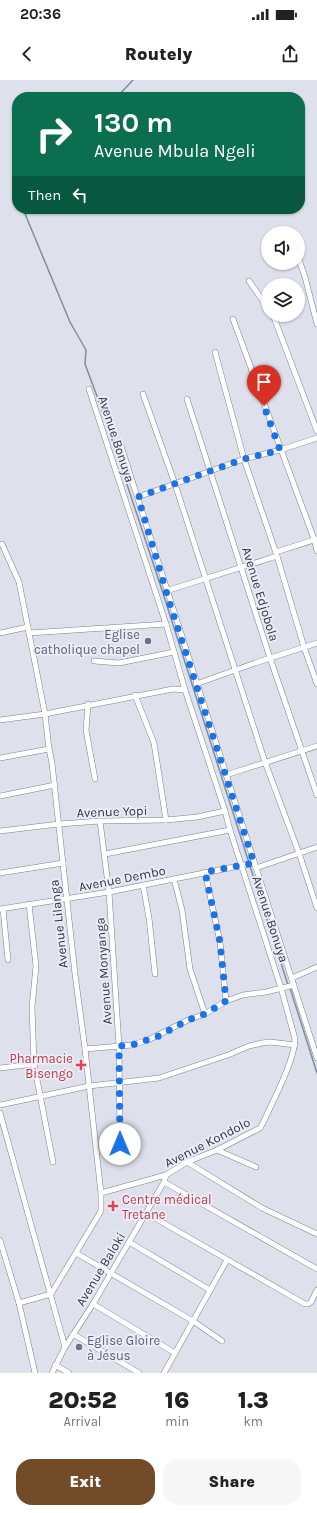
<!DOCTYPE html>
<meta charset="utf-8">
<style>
:root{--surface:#fff;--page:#f6f6f6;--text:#202124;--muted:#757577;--accent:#724c28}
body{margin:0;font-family:Karla,sans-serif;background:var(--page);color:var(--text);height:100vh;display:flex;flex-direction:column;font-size:15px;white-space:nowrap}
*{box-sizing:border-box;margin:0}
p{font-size:13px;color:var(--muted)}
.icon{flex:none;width:22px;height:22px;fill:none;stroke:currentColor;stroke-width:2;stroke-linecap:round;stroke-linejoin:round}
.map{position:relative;height:1293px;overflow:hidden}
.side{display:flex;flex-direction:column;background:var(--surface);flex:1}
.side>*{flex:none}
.top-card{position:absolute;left:12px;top:12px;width:293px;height:122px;border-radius:16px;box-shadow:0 1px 3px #0004;background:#0b6e4f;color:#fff;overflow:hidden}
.fabs{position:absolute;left:261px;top:146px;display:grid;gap:8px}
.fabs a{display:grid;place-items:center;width:44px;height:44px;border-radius:50%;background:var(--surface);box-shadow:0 1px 3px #0004;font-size:20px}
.pin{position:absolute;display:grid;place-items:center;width:34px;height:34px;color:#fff;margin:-41px -17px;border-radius:50% 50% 50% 0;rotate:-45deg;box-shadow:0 0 4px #0007}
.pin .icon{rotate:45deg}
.me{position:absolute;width:44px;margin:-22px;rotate:0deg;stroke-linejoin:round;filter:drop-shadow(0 0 3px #0008)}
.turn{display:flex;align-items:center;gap:14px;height:84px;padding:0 16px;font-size:18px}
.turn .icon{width:52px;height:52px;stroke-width:2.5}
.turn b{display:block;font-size:28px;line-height:34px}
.then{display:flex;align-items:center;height:38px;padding:0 16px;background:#0003;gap:8px;font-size:15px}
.eta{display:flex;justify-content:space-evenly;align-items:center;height:68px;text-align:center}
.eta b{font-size:24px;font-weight:800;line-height:28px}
.primary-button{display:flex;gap:8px;margin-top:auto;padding:8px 16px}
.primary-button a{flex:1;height:46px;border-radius:16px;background:var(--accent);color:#fff;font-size:16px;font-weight:800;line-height:46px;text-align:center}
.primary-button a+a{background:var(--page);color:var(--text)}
.status{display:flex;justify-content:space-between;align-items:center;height:28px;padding:0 20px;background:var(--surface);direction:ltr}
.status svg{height:11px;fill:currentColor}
header{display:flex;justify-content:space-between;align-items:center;height:52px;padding:0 16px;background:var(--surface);font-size:18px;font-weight:800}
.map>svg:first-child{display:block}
</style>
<div class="status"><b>20:36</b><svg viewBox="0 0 49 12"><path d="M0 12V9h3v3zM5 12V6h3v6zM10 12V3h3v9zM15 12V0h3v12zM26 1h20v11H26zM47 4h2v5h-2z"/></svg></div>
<header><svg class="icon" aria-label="back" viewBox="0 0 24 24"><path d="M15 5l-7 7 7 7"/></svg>Routely<svg class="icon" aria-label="share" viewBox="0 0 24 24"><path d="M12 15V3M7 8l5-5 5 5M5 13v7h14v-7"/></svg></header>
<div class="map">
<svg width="317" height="1293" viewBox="0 0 317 1293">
<rect width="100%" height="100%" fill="#dee0ec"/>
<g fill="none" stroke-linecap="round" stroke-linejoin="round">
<g stroke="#7a90a1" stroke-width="1.5">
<path d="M117 17 133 0"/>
<path d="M23 129 70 242 86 270 85 284 104 335 161 507 288 905"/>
<path d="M290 908 317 993"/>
</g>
<defs>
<g id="minor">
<path d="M298 177 305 197 317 244"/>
<path d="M249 201 268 228"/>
<path d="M273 235 317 351"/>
<path d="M233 239 314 459 317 471"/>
<path d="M215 272 244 379 277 476 304 567 317 604"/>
<path d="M89 309 166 544 185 610 225 731 230 750 281 908 295 959C295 980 272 1023 263 1043L260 1048 217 1070 187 1082 166 1095 101 1113"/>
<path d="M143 314 175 404 265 682 299 773 317 828"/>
<path d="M187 319 270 578 317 715"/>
<path d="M121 366 317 978"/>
<path d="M138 417 244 379 280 370 317 358"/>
<path d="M2 464 19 502 45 634 49 669 52 683 75 894 85 969 101 1113V1131L51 1214 19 1223"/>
<path d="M276 472 317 459"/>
<path d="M166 511 277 476"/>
<path d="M0 553 28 547"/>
<path d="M29 553 166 544"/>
<path d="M94 581 119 583 174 572"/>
<path d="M196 604 255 583 317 563"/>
<path d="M135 615 154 663 166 740"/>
<path d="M88 624 86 650 95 699"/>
<path d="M0 640 45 634 173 609 185 610"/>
<path d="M0 678 49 669"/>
<path d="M226 695 317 666"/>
<path d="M0 716 55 705"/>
<path d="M100 741 109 812 119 966 120 1063"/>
<path d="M0 751 59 744 100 741 166 740 197 737 225 731"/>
<path d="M105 774 230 750"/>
<path d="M256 788 317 767"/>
<path d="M205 792 220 862 226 921"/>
<path d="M0 793 63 783"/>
<path d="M174 799 182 830 190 889 205 934"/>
<path d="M143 805 149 838 155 894"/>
<path d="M29 824 36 886 32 927 34 984 53 1082"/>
<path d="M0 829 109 812 254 783"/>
<path d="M3 829 8 880"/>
<path d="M292 898 317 887"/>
<path d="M85 969 132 965 148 960 188 940 205 934 226 921 243 915 266 912 294 905"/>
<path d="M0 988 34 984"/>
<path d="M0 1025 89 1006 159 998 228 975 249 966 262 963 270 962 295 965"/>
<path d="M0 1033 65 1267"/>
<path d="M217 1070 256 1087"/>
<path d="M187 1082 262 1128 317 1154"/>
<path d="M164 1102 317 1189"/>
<path d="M146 1133 305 1224H308L311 1222 317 1210"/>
<path d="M0 1160 19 1223 35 1293"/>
<path d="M129 1162 210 1210"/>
<path d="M76 1173 193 1241 222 1261"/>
<path d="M93 1224 175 1273"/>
<path d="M73 1254 139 1293"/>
<path d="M55 1285 69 1293"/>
<path d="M52 1293 65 1267 93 1224 164 1102 166 1095"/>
<path d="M164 1293 227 1180"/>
</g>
</defs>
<use href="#minor" stroke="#7e808b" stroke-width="6"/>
<use href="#minor" stroke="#fff" stroke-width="5"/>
</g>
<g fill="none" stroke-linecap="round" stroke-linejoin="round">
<path stroke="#1a73e8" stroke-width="7" stroke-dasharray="0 12.6" d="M120 1064 119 966 132 965 159 956 188 940 205 934 226 921 220 862 205 792 254 783 169 521 138 417 244 379 280 370 264 326"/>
</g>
<g fill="#6b7280" stroke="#ebeefa" stroke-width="1.5">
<circle cx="148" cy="561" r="4"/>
<circle cx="79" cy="1267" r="4"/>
</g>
<g fill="#e0444e" stroke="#ebeefa" stroke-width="1.5">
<path d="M79 979h4v4h4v4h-4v4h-4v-4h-4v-4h4z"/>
<path d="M111 1120h4v4h4v4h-4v4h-4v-4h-4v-4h4z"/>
</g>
<g text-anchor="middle" stroke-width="3.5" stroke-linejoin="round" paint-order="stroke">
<g font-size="13" fill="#35363b" stroke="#ebeefa">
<text transform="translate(117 359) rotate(72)" y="5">Avenue Bonuya</text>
<text transform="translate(261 514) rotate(73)" y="5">Avenue Edjobola</text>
<text transform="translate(112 731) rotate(-2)" y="5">Avenue Yopi</text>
<text transform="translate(122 798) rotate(-11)" y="5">Avenue Dembo</text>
<text transform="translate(271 839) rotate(72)" y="5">Avenue Bonuya</text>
<text transform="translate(58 844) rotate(-96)" y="5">Avenue Lilanga</text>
<text transform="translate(103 891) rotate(-94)" y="5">Avenue Monyanga</text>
<text transform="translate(207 1062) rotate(-27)" y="5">Avenue Kondolo</text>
<text transform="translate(100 1189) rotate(-59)" y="5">Avenue Baloki</text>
</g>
<g font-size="13" fill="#5b616d" stroke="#ebeefa" text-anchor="end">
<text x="140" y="559">Eglise<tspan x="140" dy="15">catholique chapel</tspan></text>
<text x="87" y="1265" text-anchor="start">Eglise Gloire<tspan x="87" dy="15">à Jésus</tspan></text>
</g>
<g font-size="13" fill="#be3a42" stroke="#ebeefa" text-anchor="end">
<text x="73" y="983">Pharmacie<tspan x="73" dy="15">Bisengo</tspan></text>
<text x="122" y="1124" text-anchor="start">Centre médical<tspan x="122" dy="15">Tretane</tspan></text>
</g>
</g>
</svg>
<div class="fabs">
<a><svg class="icon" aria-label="sound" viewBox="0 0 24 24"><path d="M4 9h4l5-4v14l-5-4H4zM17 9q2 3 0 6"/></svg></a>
<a><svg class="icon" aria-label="layers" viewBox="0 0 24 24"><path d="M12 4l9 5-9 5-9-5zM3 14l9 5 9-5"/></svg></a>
</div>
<div class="pin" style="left:264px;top:326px;background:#d93025"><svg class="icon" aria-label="arrive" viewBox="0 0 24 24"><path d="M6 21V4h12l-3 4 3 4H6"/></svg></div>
<svg class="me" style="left:120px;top:1064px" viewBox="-20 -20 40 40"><circle r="19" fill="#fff"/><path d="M0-13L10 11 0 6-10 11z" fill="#1a73e8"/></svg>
<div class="top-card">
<div class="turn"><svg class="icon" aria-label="right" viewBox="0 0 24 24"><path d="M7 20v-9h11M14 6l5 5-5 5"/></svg><div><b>130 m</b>Avenue Mbula Ngeli</div></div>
<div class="then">Then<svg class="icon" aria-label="left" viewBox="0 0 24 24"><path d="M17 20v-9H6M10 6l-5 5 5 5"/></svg></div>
</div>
</div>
<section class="side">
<div class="eta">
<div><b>20:52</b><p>Arrival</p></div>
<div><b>16</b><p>min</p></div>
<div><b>1.3</b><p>km</p></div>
</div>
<div class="primary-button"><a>Exit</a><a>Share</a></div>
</section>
